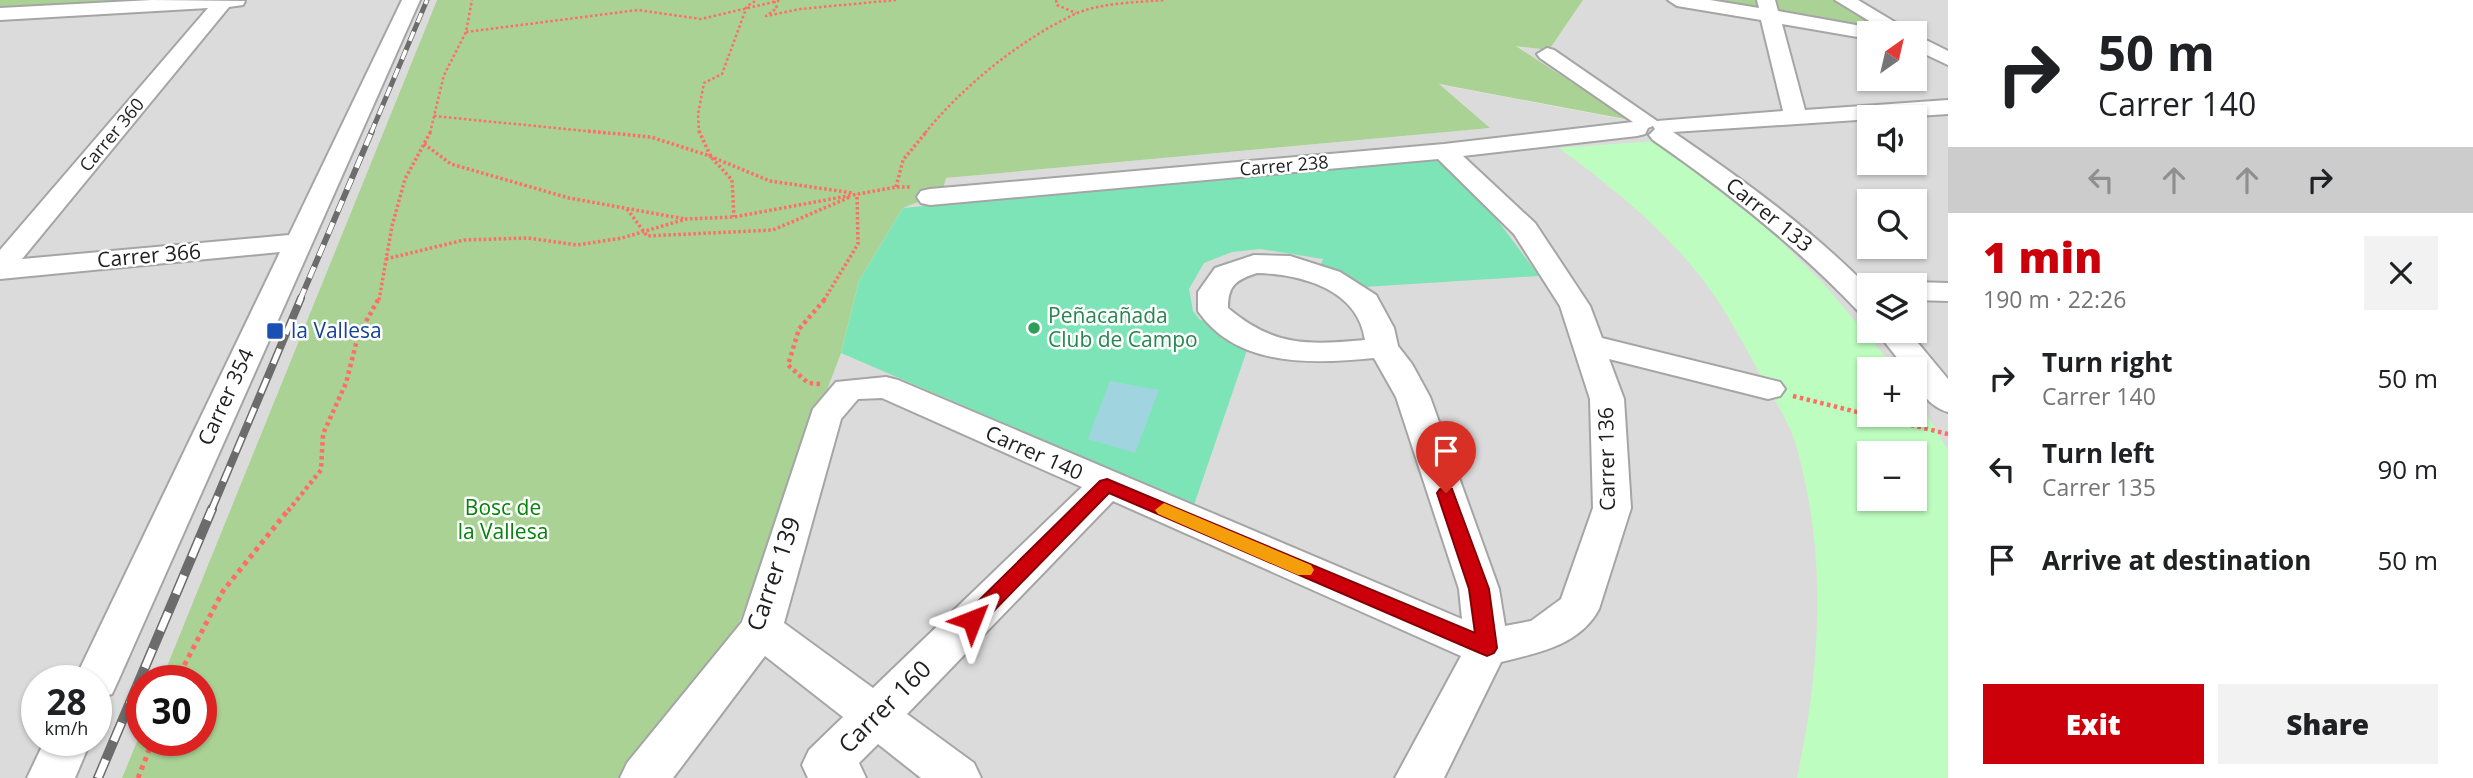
<!DOCTYPE html>
<meta charset="utf-8">
<style>
:root{--surface:#fff;--page:#f2f2f2;--text:#202124;--muted:#757577;--accent:#cc000a}
body{margin:0;font-family:"Open Sans",sans-serif;background:var(--page);color:var(--text);height:100vh;display:flex;flex-direction:column;font-size:26px;white-space:nowrap}
*{box-sizing:border-box;margin:0}
p{font-size:23px;color:var(--muted)}
.icon{flex:none;width:38px;height:38px;fill:none;stroke:currentColor;stroke-width:2;stroke-linecap:round;stroke-linejoin:round}
.map{position:relative;flex:1;overflow:hidden}
.panel{display:flex;flex-direction:column;background:var(--surface);width:525px}
.panel>*{flex:none}
.guide{background:#fff;color:var(--text);overflow:hidden}
.needle{width:46px;rotate:34deg}
.buttons{position:absolute;left:1857px;top:21px;display:grid;gap:14px}
.buttons a{display:grid;place-items:center;width:70px;height:70px;border-radius:0px;background:var(--surface);box-shadow:0 2px 5px #0004;font-size:35px}
.speed{position:absolute;left:21px;top:665px;display:flex;gap:14px;font-size:35px;font-weight:700;text-align:center}
.speed>*{display:grid;place-content:center;width:91px;height:91px;border-radius:50%;background:var(--surface);box-shadow:0 2px 5px #0004;line-height:1}
.speed small{font-size:18px;font-weight:400}
.speed .limit{border:10px solid #d22;background:#fff;color:#111}
.pin{position:absolute;display:grid;place-items:center;width:60px;height:60px;color:#fff;margin:-72px -30px;border-radius:50% 50% 50% 0;rotate:-45deg;box-shadow:0 0 7px #0007}
.pin .icon{rotate:45deg}
.me{position:absolute;width:77px;margin:-38px;rotate:45deg;stroke-linejoin:round;filter:drop-shadow(0 0 5px #0008)}
.turn{display:flex;align-items:center;gap:24px;height:147px;padding:0 35px;font-size:32px}
.turn .icon{width:91px;height:91px;stroke-width:2.5}
.turn b{display:block;font-size:49px;line-height:60px}
.lanes{display:flex;align-items:center;height:66px;padding:0 35px;background:#0003;justify-content:center;gap:35px;direction:ltr}
.lanes .off{opacity:.35}
.round{display:grid;place-items:center;flex:none;width:74px;height:74px;border-radius:0px;background:var(--page)}
.summary{display:flex;align-items:center;justify-content:space-between;height:119px;padding:0 35px}
h1{font-size:42px;font-weight:800;line-height:52px;color:var(--accent)}
.primary-button{display:flex;gap:14px;margin-top:auto;padding:14px 35px}
.primary-button a{flex:1;height:80px;border-radius:0px;background:var(--accent);color:#fff;font-size:28px;font-weight:800;line-height:80px;text-align:center}
.primary-button a+a{background:var(--page);color:var(--text)}
ul{padding:0;list-style:none}
li{display:flex;align-items:center;gap:21px;height:91px;padding:0 35px}
li div{flex:1}
li b{display:block;font-size:26px}
li em{font-style:normal}
main{display:flex;flex:1;min-height:0}
.map>svg:first-child{display:block}
</style>
<main>
<div class="map">
<svg width="1948" height="778" viewBox="0 0 1948 778">
<rect width="100%" height="100%" fill="#f0ebe3"/>
<g fill="#dcdbdb" fill-rule="evenodd">
<path d="M141 0H437L161 681H142V729L122 778H0V7ZM37 681H96V740H37Z"/>
<path d="M1583 0H1709L1757 13 1871 33H1869V79H1914V33H1889L1833 0H1948V778H633L841 353 859 281 903 208 942 193 945 178 1489 128 1437 84 1627 120 1515 45 1549 50ZM1869 117H1914V163H1869ZM1869 201H1914V247H1869ZM1869 285H1914V331H1869ZM1869 369H1914V415H1869ZM1869 453H1914V499H1869Z"/>
</g>
<g fill="#aad295">
<path d="M0 0H141L0 7Z"/>
<path d="M437 0H1583L1549 50 1516 46 1630 120 1439 84 1490 128 946 178 942 193 903 208 859 281 841 353 721 670 633 778H122L142 729V740H201V681H161Z"/>
<path d="M1709 0H1833L1889 33H1871L1757 13Z"/>
</g>
<path fill="#bdfdbf" fill-rule="evenodd" d="M1655 141 1768 229 1821 281 1896 369H1869V415H1914L1915 395 1948 450V778H1797C1821 664 1828 555 1795 442 1788 420 1772 396 1761 376 1750 356 1739 335 1727 315 1686 247 1623 195 1559 148ZM1869 453H1914V499H1869Z"/>
<path fill="#7ce4b7" d="M1427 159 1443 162 1490 210 1539 276 1364 287 1321 264 1323 259 1260 249 1232 252 1204 263 1189 289 1193 311 1200 320 1215 323 1253 345 1247 350 1194 505 841 353 859 281 903 208Z"/>
<path fill="#a0d5e0" d="M1110 381 1159 390 1135 453 1088 439Z"/>
<g fill="none" stroke-linecap="round" stroke-linejoin="round">
<defs>
<g id="minor">
<path d="M152 0 245 1 243 5 229 7 22 259 289 235 402 0H420L118 681 112 694 96 699V681H74L280 252 0 279V250L208 8 0 20V8Z"/>
<path d="M1668 0H1710L1759 8 1757 0H1775L1778 11 1878 29 1881 33H1869V39L1782 24 1805 110 1948 100V114L1673 132C1742 179 1810 228 1869 288V314L1858 311C1796 246 1727 191 1653 140L1649 135 1655 129 1653 126 1648 128 1645 134 1637 136 1463 156 1535 223 1590 306 1602 338 1780 382 1785 389 1780 396 1768 399 1609 359 1624 399 1631 508 1599 609C1580 645 1538 653 1501 662L1444 778H1395L1461 656 1113 501 907 714 974 763 981 778H921L878 744 859 763 866 778H808L802 765 809 750 843 717 765 656 673 778H620L627 763 742 622 813 409 836 382 886 377 898 380 1462 619 1459 589 1396 397 1374 358C1314 364 1237 368 1198 311V292L1215 268 1254 255 1290 256 1340 272 1376 295 1394 328 1398 346 1412 364 1430 397 1499 589 1505 626 1531 621 1561 599 1593 508 1590 399 1560 306 1514 234 1438 159 930 205 921 203 917 197 921 191 930 189 1444 144 1633 122 1540 58 1537 54 1547 48 1554 50 1657 121 1783 111 1761 20 1677 6ZM1257 273C1301 274 1358 289 1365 340 1308 345 1274 347 1228 308 1228 285 1236 280 1257 273ZM882 398 1082 487 873 688 784 623 841 419 858 399Z"/>
<path d="M1835 0H1858L1913 33H1889Z"/>
<path d="M1914 34 1948 51V65L1914 49Z"/>
<path d="M1914 282 1948 283V301L1914 300V285H1903Z"/>
<path d="M1876 331H1908L1948 379V412C1930 407 1914 388 1914 369H1906Z"/>
<path d="M45 740H91L75 778H27Z"/>
</g>
</defs>
<use href="#minor" stroke="#a5a5a5" stroke-width="4"/>
<g stroke="#ff6d65" stroke-width="2.5" stroke-dasharray="2.5 2.5" stroke-linecap="butt">
<path d="M1056 0 1057 5 1076 13"/>
<path d="M774 1 777 8 766 16 800 9 896 0"/>
<path d="M466 32 638 10 701 19 782 0"/>
<path d="M434 116 606 133"/>
<path d="M430 133 444 75 466 32 472 0"/>
<path d="M699 133 698 114 704 83 722 74 747 6 757 0"/>
<path d="M925 133C963 86 1020 40 1075 14 1098 3 1140 2 1165 0"/>
</g>
<g stroke="#ff6d65" stroke-width="3.5" stroke-dasharray="2.5 2.5" stroke-linecap="butt">
<path d="M588 131 651 137 707 155 770 181 853 193"/>
<path d="M699 131 711 157 732 180 734 217"/>
<path d="M424 144 451 164 569 198 685 219"/>
<path d="M896 187 903 160 927 131"/>
<path d="M627 209 647 236 773 230 850 197"/>
<path d="M386 259 464 240 528 238 577 245 622 238 686 219 734 217 896 187H912"/>
<path d="M379 300 392 226 405 179 431 131"/>
<path d="M824 300 858 244 857 194"/>
</g>
<g stroke="#ff6d65" stroke-width="4.5" stroke-dasharray="3.5 3.5" stroke-linecap="butt">
<path d="M820 384 808 383 788 365 799 329 826 298"/>
<path d="M1793 396 1869 415"/>
<path d="M1870 415 1948 434"/>
<path d="M288 511 321 470 323 434 346 383 358 336 379 298"/>
</g>
<g stroke="#ff6d65" stroke-width="5" stroke-dasharray="4.5 4.5" stroke-linecap="butt">
<path d="M176 681 223 591 289 509"/>
<path d="M138 778 153 740"/>
</g>
<use href="#minor" fill="#fff" fill-rule="evenodd"/>
<defs>
<path id="rail-far3" d="M371 133 427 0"/>
<path id="rail-far2" d="M300 300 372 131"/>
<path id="rail-far1" d="M211 511 301 298"/>
<path id="rail" d="M98 778 212 509"/>
</defs>
<use href="#rail-far3" stroke="#6c6c6c" stroke-width="5"/>
<use href="#rail-far2" stroke="#6c6c6c" stroke-width="6"/>
<use href="#rail-far1" stroke="#6c6c6c" stroke-width="8"/>
<use href="#rail" stroke="#6c6c6c" stroke-width="10"/>
<use href="#rail-far3" stroke="#fff" stroke-width="3.5" stroke-dasharray="10" stroke-linecap="butt"/>
<use href="#rail-far2" stroke="#fff" stroke-width="4.5" stroke-dasharray="12" stroke-linecap="butt"/>
<use href="#rail-far1" stroke="#fff" stroke-width="5" stroke-dasharray="16" stroke-linecap="butt"/>
<use href="#rail" stroke="#fff" stroke-width="7" stroke-dasharray="20" stroke-linecap="butt"/>
</g>
<path fill="#cc000a" stroke="#850006" stroke-width="2" d="M1107 479 1475 633 1469 589 1437 493 1440 489H1452L1489 589 1497 648 1494 653 1487 656 1480 653 1109 493 979 626H965L962 620 965 614 1100 481Z"/>
<path fill="#f59e0b" d="M1164 503 1311 565 1314 570 1311 575H1298L1158 514 1155 510Z"/>
<circle fill="#2e9e5b" stroke="#fff" stroke-width="2.5" cx="1034" cy="328" r="7"/>
<rect fill="#1a4fb4" stroke="#fff" stroke-width="2.5" x="266" y="322" width="18" height="18" rx="3.5"/>
<g text-anchor="middle" stroke-width="5" stroke-linejoin="round" paint-order="stroke">
<g font-size="18" fill="#1e1e1e" stroke="#fff">
<text transform="translate(112 135) rotate(-50)" y="6">Carrer 360</text>
<text transform="translate(1284 166) rotate(-5)" y="6">Carrer 238</text>
</g>
<g font-size="21" fill="#1e1e1e" stroke="#fff">
<text transform="translate(1769 215) rotate(39)" y="7">Carrer 133</text>
<text transform="translate(149 256) rotate(-5)" y="7">Carrer 366</text>
<text transform="translate(226 397) rotate(-65)" y="7">Carrer 354</text>
<text transform="translate(1034 453) rotate(24)" y="7">Carrer 140</text>
<text transform="translate(1607 459) rotate(-91)" y="7">Carrer 136</text>
</g>
<g font-size="21" fill="#27864d" stroke="#fff" text-anchor="start">
<text x="1048" y="323">Peñacañada<tspan x="1048" dy="24">Club de Campo</tspan></text>
</g>
<g font-size="21" fill="#164399" stroke="#fff" text-anchor="start">
<text x="291" y="338">la Vallesa</text>
</g>
<g font-size="21" fill="#048309" stroke="#fff">
<text x="503" y="515">Bosc de<tspan x="503" dy="24">la Vallesa</tspan></text>
</g>
<g font-size="24" fill="#1e1e1e" stroke="#fff">
<text transform="translate(774 574) rotate(-71)" y="8">Carrer 139</text>
<text transform="translate(885 707) rotate(-45)" y="8">Carrer 160</text>
</g>
</g>
</svg>
<div class="buttons">
<a><svg class="needle" viewBox="-14 -14 28 28"><path d="M0-13l5 13h-10z" fill="#e53935"/><path d="M0 13l5-13h-10z" fill="#757577"/></svg></a>
<a><svg class="icon" aria-label="sound" viewBox="0 0 24 24"><path d="M4 9h4l5-4v14l-5-4H4zM17 9q2 3 0 6"/></svg></a>
<a><svg class="icon" aria-label="search" viewBox="0 0 24 24"><circle cx="10" cy="10" r="6"/><path d="M15 15l6 6"/></svg></a>
<a><svg class="icon" aria-label="layers" viewBox="0 0 24 24"><path d="M12 4l9 5-9 5-9-5zM3 14l9 5 9-5"/></svg></a>
<a>+</a>
<a>−</a>
</div>
<div class="speed"><div>28<small>km/h</small></div><div class="limit">30</div></div>
<div class="pin" style="left:1446px;top:493px;background:#d93025"><svg class="icon" aria-label="arrive" viewBox="0 0 24 24"><path d="M6 21V4h12l-3 4 3 4H6"/></svg></div>
<svg class="me" style="left:972px;top:620px" viewBox="-20 -20 40 40"><path d="M0-17L14 15 0 8-14 15z" fill="#cc000a" stroke="#fff" stroke-width="4"/></svg>
</div>
<section class="panel">
<div class="guide">
<div class="turn"><svg class="icon" aria-label="right" viewBox="0 0 24 24"><path d="M7 20v-9h11M14 6l5 5-5 5"/></svg><div><b>50 m</b>Carrer 140</div></div>
<div class="lanes"><svg class="icon off" aria-label="left" viewBox="0 0 24 24"><path d="M17 20v-9H6M10 6l-5 5 5 5"/></svg><svg class="icon off" aria-label="ahead" viewBox="0 0 24 24"><path d="M12 20V5M6 11l6-6 6 6"/></svg><svg class="icon off" aria-label="ahead" viewBox="0 0 24 24"><path d="M12 20V5M6 11l6-6 6 6"/></svg><svg class="icon" aria-label="right" viewBox="0 0 24 24"><path d="M7 20v-9h11M14 6l5 5-5 5"/></svg></div>
</div>
<div class="summary"><div><h1>1 min</h1><p>190 m · 22:26</p></div><a class="round"><svg class="icon" aria-label="close" viewBox="0 0 24 24"><path d="M6 6l12 12M18 6L6 18"/></svg></a></div>
<ul>
<li><svg class="icon" aria-label="right" viewBox="0 0 24 24"><path d="M7 20v-9h11M14 6l5 5-5 5"/></svg><div><b>Turn right</b><p>Carrer 140</p></div><em>50 m</em></li>
<li><svg class="icon" aria-label="left" viewBox="0 0 24 24"><path d="M17 20v-9H6M10 6l-5 5 5 5"/></svg><div><b>Turn left</b><p>Carrer 135</p></div><em>90 m</em></li>
<li><svg class="icon" aria-label="arrive" viewBox="0 0 24 24"><path d="M6 21V4h12l-3 4 3 4H6"/></svg><div><b>Arrive at destination</b></div><em>50 m</em></li>
</ul>
<div class="primary-button"><a>Exit</a><a>Share</a></div>
</section>
</main>
